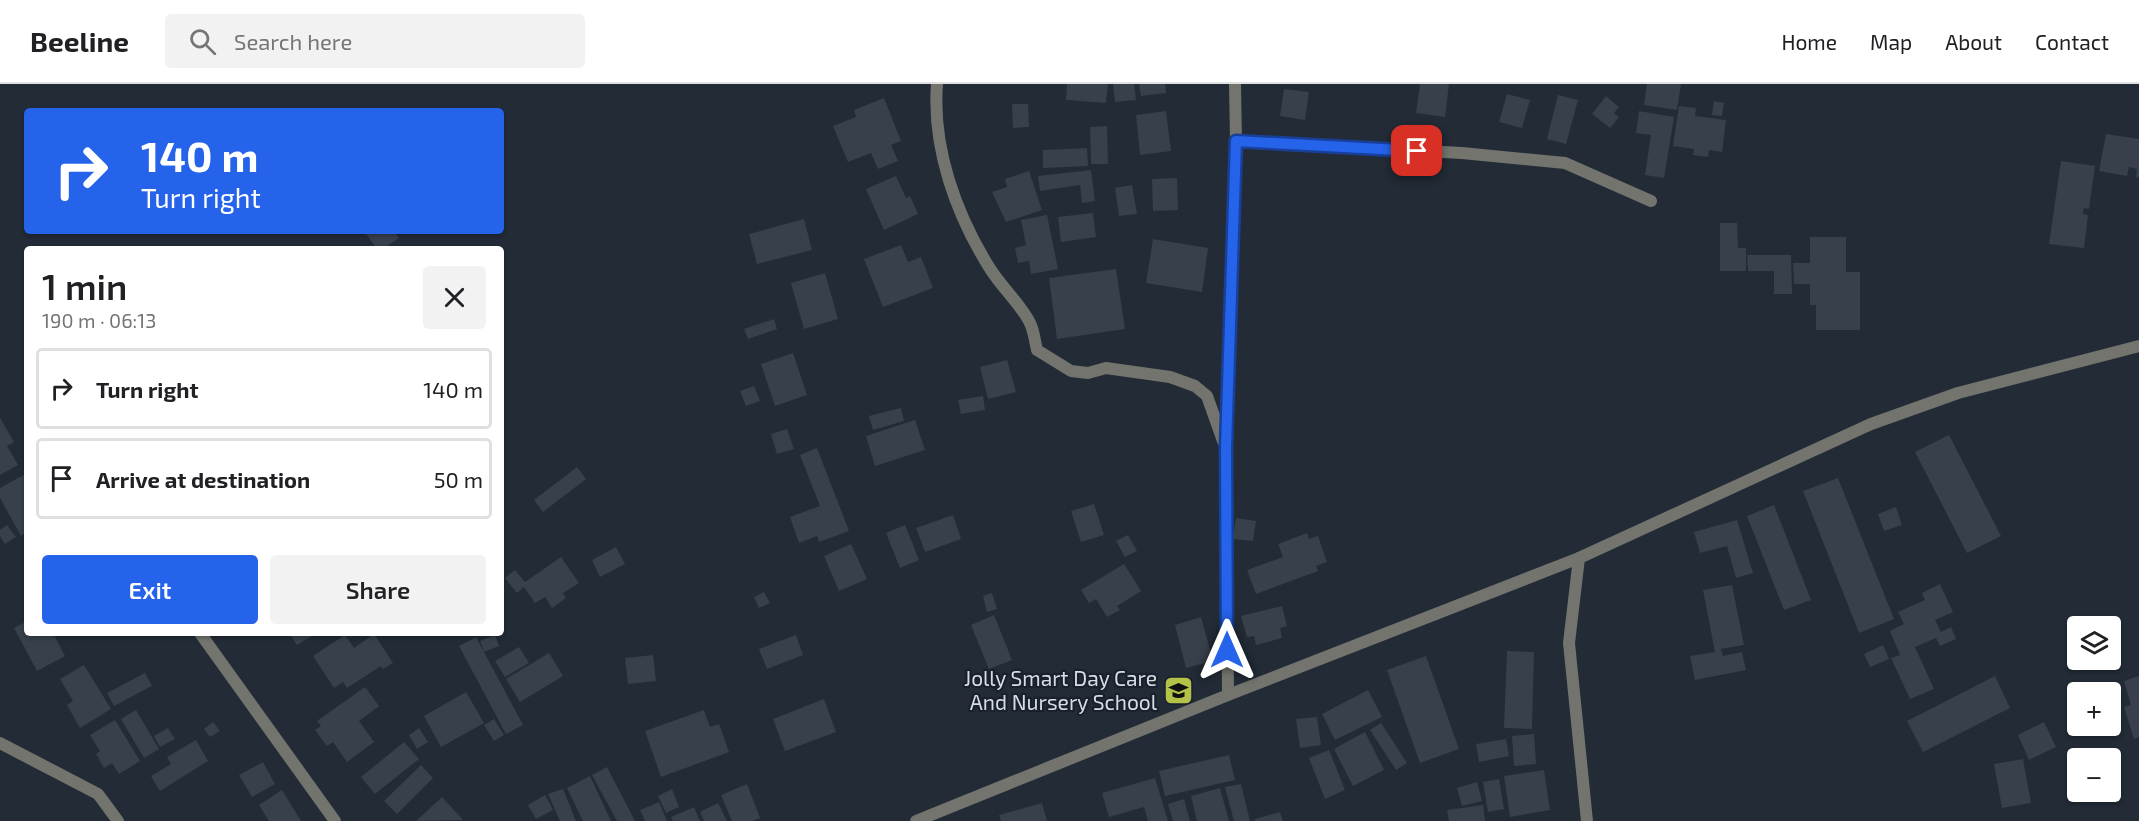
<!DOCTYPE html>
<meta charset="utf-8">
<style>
:root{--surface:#fff;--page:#f2f2f2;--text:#202124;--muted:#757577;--line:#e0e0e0;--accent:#2563eb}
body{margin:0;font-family:"Exo 2",sans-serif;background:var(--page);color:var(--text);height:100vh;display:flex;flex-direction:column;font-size:22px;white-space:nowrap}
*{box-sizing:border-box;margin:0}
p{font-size:20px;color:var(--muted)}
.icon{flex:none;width:33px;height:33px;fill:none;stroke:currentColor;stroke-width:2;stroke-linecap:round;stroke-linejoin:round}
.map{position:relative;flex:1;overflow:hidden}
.drawer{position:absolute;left:24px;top:162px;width:480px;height:390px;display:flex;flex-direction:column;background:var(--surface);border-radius:6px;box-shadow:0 2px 4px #0004}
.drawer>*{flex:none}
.hud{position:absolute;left:24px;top:24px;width:480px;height:126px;border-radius:6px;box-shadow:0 2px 4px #0004;background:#2563eb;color:#fff;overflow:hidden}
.tools{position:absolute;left:2067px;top:532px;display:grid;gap:12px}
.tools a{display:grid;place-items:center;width:54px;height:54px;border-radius:6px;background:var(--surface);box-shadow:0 2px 4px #0004;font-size:30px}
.pin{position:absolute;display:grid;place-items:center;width:51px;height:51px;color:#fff;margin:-26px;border-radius:12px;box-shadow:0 3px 9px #0006}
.me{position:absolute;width:66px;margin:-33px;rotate:0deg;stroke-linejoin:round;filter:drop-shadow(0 0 4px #0008)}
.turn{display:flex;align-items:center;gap:21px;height:126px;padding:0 18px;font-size:27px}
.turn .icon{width:78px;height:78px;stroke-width:2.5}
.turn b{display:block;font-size:42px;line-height:51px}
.round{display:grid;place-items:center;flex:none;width:63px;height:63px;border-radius:6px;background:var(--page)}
.headline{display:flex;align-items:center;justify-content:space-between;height:102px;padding:0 18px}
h1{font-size:36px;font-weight:600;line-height:45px}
.primary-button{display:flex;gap:12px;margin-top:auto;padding:12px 18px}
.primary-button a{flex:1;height:69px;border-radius:6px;background:var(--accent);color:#fff;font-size:24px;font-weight:600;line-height:69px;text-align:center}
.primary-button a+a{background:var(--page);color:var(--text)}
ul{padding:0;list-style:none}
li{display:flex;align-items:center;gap:18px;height:81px;margin:0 12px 9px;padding:0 6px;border:3px solid var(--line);border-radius:6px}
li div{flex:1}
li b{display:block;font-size:22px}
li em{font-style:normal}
header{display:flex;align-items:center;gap:36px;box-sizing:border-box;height:84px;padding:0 30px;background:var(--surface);border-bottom:2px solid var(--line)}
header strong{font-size:28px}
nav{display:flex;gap:33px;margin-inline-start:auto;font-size:21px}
.search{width:420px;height:54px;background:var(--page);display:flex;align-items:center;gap:15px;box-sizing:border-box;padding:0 21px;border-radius:6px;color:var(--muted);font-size:22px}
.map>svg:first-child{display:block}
</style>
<header>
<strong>Beeline</strong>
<div class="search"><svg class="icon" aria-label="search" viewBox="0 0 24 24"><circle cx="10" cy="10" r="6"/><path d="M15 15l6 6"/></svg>Search here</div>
<nav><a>Home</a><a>Map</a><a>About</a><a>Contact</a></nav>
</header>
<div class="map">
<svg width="2139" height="737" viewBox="0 0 2139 737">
<rect width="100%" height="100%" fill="#222b36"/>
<g fill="#37404b">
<path d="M1067 0H1108L1106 19 1066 16Z"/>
<path d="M1113 0H1134L1136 16 1115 18Z"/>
<path d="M1139 0H1165L1166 9 1141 12Z"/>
<path d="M1420 0H1449L1445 33 1416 29Z"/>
<path d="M1647 0H1681L1677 26 1644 21Z"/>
<path d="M1284 5 1309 8 1305 36 1280 32Z"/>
<path d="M1507 10 1530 16 1522 44 1499 38Z"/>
<path d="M1558 11 1578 16 1566 60 1547 55Z"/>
<path d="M1606 12 1619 23 1614 29 1619 33 1610 44 1592 30Z"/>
<path d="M884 14 901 57 891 61 898 77 878 85 871 69 848 78 833 42 856 33 854 26Z"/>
<path d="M1714 17 1724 19 1722 32 1712 31Z"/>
<path d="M1012 20H1028L1029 43 1013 44Z"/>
<path d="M1679 22 1696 24 1695 32 1726 36 1722 68 1709 66 1708 73 1693 71 1694 65 1673 62Z"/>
<path d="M1166 27 1171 67 1140 71 1136 31Z"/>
<path d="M1639 27 1674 33 1664 94 1645 91 1651 51 1636 49Z"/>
<path d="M1107 42 1108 80H1091L1090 43Z"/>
<path d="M2106 50 2139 55V94L2136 93 2137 85 2129 83 2127 92 2099 87Z"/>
<path d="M1087 64 1088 82 1043 84V66Z"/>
<path d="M2061 77 2095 82 2089 125 2084 124 2083 130 2088 131 2084 164 2049 160Z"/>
<path d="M1091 86 1095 117 1082 119 1080 101 1040 107 1038 92Z"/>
<path d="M1029 87 1042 126 1006 138 992 108 1007 103 1005 95Z"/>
<path d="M896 92 906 114 910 112 918 130 884 146 866 105Z"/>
<path d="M1177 94 1178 126 1153 127 1152 95Z"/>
<path d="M1132 101 1137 130 1119 132 1115 104Z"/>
<path d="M1093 129 1096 153 1061 158 1058 133Z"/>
<path d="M1047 131 1058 185 1031 190 1029 177 1018 179 1015 164 1026 161 1021 136Z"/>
<path d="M804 135 812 166 757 180 749 150Z"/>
<path d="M1720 139H1737L1738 164H1746V187H1720Z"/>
<path d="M364 147H394L399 154 383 165H377Z"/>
<path d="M1810 153H1846V188H1860V246H1816V221H1810V200H1794L1793 179H1810Z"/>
<path d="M1153 155 1208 164 1202 208 1146 199Z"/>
<path d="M901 161 908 178 921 173 933 204 883 223 864 175Z"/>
<path d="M1747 171H1791L1792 210H1774V187H1748Z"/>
<path d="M1116 185 1125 245 1057 255 1049 194Z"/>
<path d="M825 189 838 235 804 245 791 199Z"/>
<path d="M774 235 777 245 748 255 744 245Z"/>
<path d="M793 269 807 311 775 322 761 280Z"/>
<path d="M1007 276 1016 308 988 315 980 283Z"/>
<path d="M754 302 760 317 746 322 740 307Z"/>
<path d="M983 312 985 326 961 330 958 316Z"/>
<path d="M901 324 904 337 873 346 869 332Z"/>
<path d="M0 334 14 358 7 362 18 381 0 391Z"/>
<path d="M915 336 925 366 875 382 866 352Z"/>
<path d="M787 345 794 365 777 370 771 350Z"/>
<path d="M1949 351 2001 452 1967 469 1915 368Z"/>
<path d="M817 364 849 447 819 458 817 452 799 459 790 433 820 422 800 371Z"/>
<path d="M577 383 586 395 543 428 534 416Z"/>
<path d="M27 389V448L21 452 0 414V404Z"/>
<path d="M1838 394 1894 535 1859 549 1803 407Z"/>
<path d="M1094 420 1104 451 1081 458 1071 427Z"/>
<path d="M1774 421 1811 516 1784 526 1747 432Z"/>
<path d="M1896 423 1902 441 1884 447 1878 430Z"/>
<path d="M953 431 961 455 925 468 916 444Z"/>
<path d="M1236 434 1256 437 1253 457 1233 455Z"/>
<path d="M1737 436 1753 489 1736 494 1727 462 1700 469 1694 448Z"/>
<path d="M7 441 16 453 5 460 0 452V446Z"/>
<path d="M905 441 919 476 900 484 886 449Z"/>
<path d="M1307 449 1309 455 1318 452 1327 478 1316 482 1318 487 1256 510 1247 486 1283 473 1278 460Z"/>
<path d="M1128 451 1137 467 1125 473 1116 457Z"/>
<path d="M851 460 867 495 839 507 824 472Z"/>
<path d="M616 463 625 480 600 493 592 476Z"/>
<path d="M561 473 579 499 563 509 566 514 552 524 545 513 535 519 524 503 517 509 505 494 515 486 525 498Z"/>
<path d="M1124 480 1141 507 1117 522 1120 526 1107 533 1096 515 1089 519 1081 506Z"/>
<path d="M1940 500 1953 528 1935 536 1941 548 1951 543 1956 555 1940 562 1936 554 1915 563 1934 605 1910 615 1891 574 1900 571 1890 547 1904 540 1898 528 1925 516 1922 509Z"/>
<path d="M1732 501 1744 561 1721 565 1723 572 1742 568 1746 586 1695 596 1690 572 1715 568 1703 506Z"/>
<path d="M764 508 770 519 759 524 754 513Z"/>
<path d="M992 509 997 525 987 528 983 512Z"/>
<path d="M1282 522 1287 542 1280 544 1282 554 1256 561 1254 552 1247 553 1241 532Z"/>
<path d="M994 531 1012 576 989 585 971 541Z"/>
<path d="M1201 533 1213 577 1186 584 1175 541Z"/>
<path d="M27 537V549H53L65 572 37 587 14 544Z"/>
<path d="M289 549H317L297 561Z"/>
<path d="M374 550 393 579 383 585 381 582 347 604 343 598 334 604 313 572 345 551 354 564Z"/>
<path d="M495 551 499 562 484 568 480 557Z"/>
<path d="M796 551 803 571 767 585 759 565Z"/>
<path d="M476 553 523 641 506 650 459 562Z"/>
<path d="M1883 561 1889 575 1870 583 1864 570Z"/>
<path d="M519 563 529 579 505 593 495 577Z"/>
<path d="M1507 567 1534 568 1532 645 1504 644Z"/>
<path d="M549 569 563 592 520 618 506 595Z"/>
<path d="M653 571 656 597 628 600 625 574Z"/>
<path d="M1426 572 1459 665 1420 679 1387 586Z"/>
<path d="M84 581 111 625 80 644 67 621 73 617 60 595Z"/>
<path d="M145 589 152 602 114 622 107 609Z"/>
<path d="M1995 592 2010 624 1923 668 1907 637Z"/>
<path d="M2139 592V653L2134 655 2124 623 2131 621 2124 597Z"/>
<path d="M365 603 379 622 359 637 374 658 347 678 333 658 327 662 315 646 321 642 317 637Z"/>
<path d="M1368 606 1382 633 1335 656 1322 630Z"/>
<path d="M466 608 484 639 441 663 424 632Z"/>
<path d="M824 615 836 648 785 667 773 635Z"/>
<path d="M136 626 159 665 144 674 121 635Z"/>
<path d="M704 626 710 643 719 640 729 668 661 693 645 647Z"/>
<path d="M1317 633 1321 661 1300 664 1296 635Z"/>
<path d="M494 635 504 651 494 657 484 641Z"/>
<path d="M115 636 140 677 119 690 112 679 104 684 96 670 100 667 90 651Z"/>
<path d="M213 638 220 647 210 653 204 645Z"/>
<path d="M2044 638 2056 663 2029 676 2018 651Z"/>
<path d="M1381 639 1407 679 1396 686 1370 646Z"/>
<path d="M168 644 175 655 160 663 154 652Z"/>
<path d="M419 644 428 658 417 665 409 651Z"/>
<path d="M1365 648 1384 686 1353 702 1334 665Z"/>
<path d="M1534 650 1536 680 1514 682 1512 652Z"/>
<path d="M1506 655 1509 672 1479 678 1476 660Z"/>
<path d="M196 656 208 677 160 707 151 692 171 680 167 673Z"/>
<path d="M404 658 419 675 375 710 361 693Z"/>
<path d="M1329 666 1345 706 1325 715 1309 674Z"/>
<path d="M1229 671 1235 696 1165 712 1159 687Z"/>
<path d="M2023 675 2031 719 2002 724 1994 680Z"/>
<path d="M263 678 275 700 252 713 239 691Z"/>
<path d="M421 681 433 694 397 730 384 717Z"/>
<path d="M607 683 635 737H617L592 691Z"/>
<path d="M1544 686 1550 726 1510 733 1504 692Z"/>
<path d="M590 692 611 737H583L567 704Z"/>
<path d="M1155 694 1168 737H1148L1144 723 1109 733 1102 709Z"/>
<path d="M1499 695 1504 725 1488 728 1483 698Z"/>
<path d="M1477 698 1482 717 1462 722 1457 704Z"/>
<path d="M747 700 760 734 753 737H732L721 711Z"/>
<path d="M1241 700 1250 737H1234L1225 703Z"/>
<path d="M1220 704 1229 737H1197L1191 712Z"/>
<path d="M563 705 576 737H560L548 710Z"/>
<path d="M672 705 679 723 666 729 658 712Z"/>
<path d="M282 706 301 737H269L259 721Z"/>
<path d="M545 711 553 726 536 735 528 721Z"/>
<path d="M442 713 463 736 416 737Z"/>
<path d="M1184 715 1190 737H1173L1168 720Z"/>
<path d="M659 718 667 737H645L640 726Z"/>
<path d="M718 719 727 737H704L700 728Z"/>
<path d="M1042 719 1047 737H1001L999 731Z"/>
<path d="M1483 721 1485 737H1449L1447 726Z"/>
<path d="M694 723 700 737H673L671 733Z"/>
<path d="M1280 728 1283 737H1255V735Z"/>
</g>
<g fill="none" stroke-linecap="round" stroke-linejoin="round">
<g stroke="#72746d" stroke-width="12">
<path d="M937 0C932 64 956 130 989 183 1001 203 1020 219 1030 239 1034 247 1035 258 1037 266L1071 287 1088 289 1106 284 1170 293 1195 302 1207 312 1223 357"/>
<path d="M1236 57 1462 69 1565 79 1651 117"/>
<path d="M1579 474 1569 559 1587 737"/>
<path d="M200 549 335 737"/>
<path d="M1228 611 1226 363 1236 57 1235 0"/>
<path d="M0 659 98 710 118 737"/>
</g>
<path stroke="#72746d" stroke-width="12" d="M916 737 1228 611 1579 474 1871 340 1958 309 2139 262"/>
</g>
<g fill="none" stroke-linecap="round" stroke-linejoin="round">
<defs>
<path id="route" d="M1227 566 1226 363 1236 57 1417 67"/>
</defs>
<use href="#route" stroke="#184099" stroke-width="15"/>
<use href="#route" stroke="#2563eb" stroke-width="10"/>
</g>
<defs>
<symbol id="school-square" viewBox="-11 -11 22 22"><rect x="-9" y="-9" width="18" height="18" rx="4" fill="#b4c24a" stroke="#19212c"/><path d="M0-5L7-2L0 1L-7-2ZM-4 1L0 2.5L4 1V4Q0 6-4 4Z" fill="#111"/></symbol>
</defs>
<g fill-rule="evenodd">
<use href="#school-square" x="1162" y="590" width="33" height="33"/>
</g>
<g text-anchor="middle" stroke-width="4.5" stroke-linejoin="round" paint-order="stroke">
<g font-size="21" fill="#d7dde4" stroke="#19212c" text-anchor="end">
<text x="1157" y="602">Jolly Smart Day Care<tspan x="1157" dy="24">And Nursery School</tspan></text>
</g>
</g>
</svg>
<div class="tools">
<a><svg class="icon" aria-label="layers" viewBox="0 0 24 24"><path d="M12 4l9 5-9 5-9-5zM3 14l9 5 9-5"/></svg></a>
<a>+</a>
<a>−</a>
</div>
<div class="pin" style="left:1417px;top:67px;background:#d93025"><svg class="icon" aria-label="arrive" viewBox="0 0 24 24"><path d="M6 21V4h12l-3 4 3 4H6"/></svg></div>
<svg class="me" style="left:1227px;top:566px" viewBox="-20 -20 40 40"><path d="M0-17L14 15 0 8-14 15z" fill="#2563eb" stroke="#fff" stroke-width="4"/></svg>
<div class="hud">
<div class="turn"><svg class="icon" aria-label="right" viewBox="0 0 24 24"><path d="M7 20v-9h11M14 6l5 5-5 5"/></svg><div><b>140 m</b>Turn right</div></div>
</div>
<section class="drawer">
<div class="headline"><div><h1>1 min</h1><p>190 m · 06:13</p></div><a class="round"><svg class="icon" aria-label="close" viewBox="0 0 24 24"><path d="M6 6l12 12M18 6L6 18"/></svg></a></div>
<ul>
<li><svg class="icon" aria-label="right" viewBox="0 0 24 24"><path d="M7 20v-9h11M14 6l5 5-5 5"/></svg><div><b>Turn right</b></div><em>140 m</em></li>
<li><svg class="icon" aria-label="arrive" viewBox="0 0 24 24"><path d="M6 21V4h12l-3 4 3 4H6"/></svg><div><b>Arrive at destination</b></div><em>50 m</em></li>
</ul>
<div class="primary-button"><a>Exit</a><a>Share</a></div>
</section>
</div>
